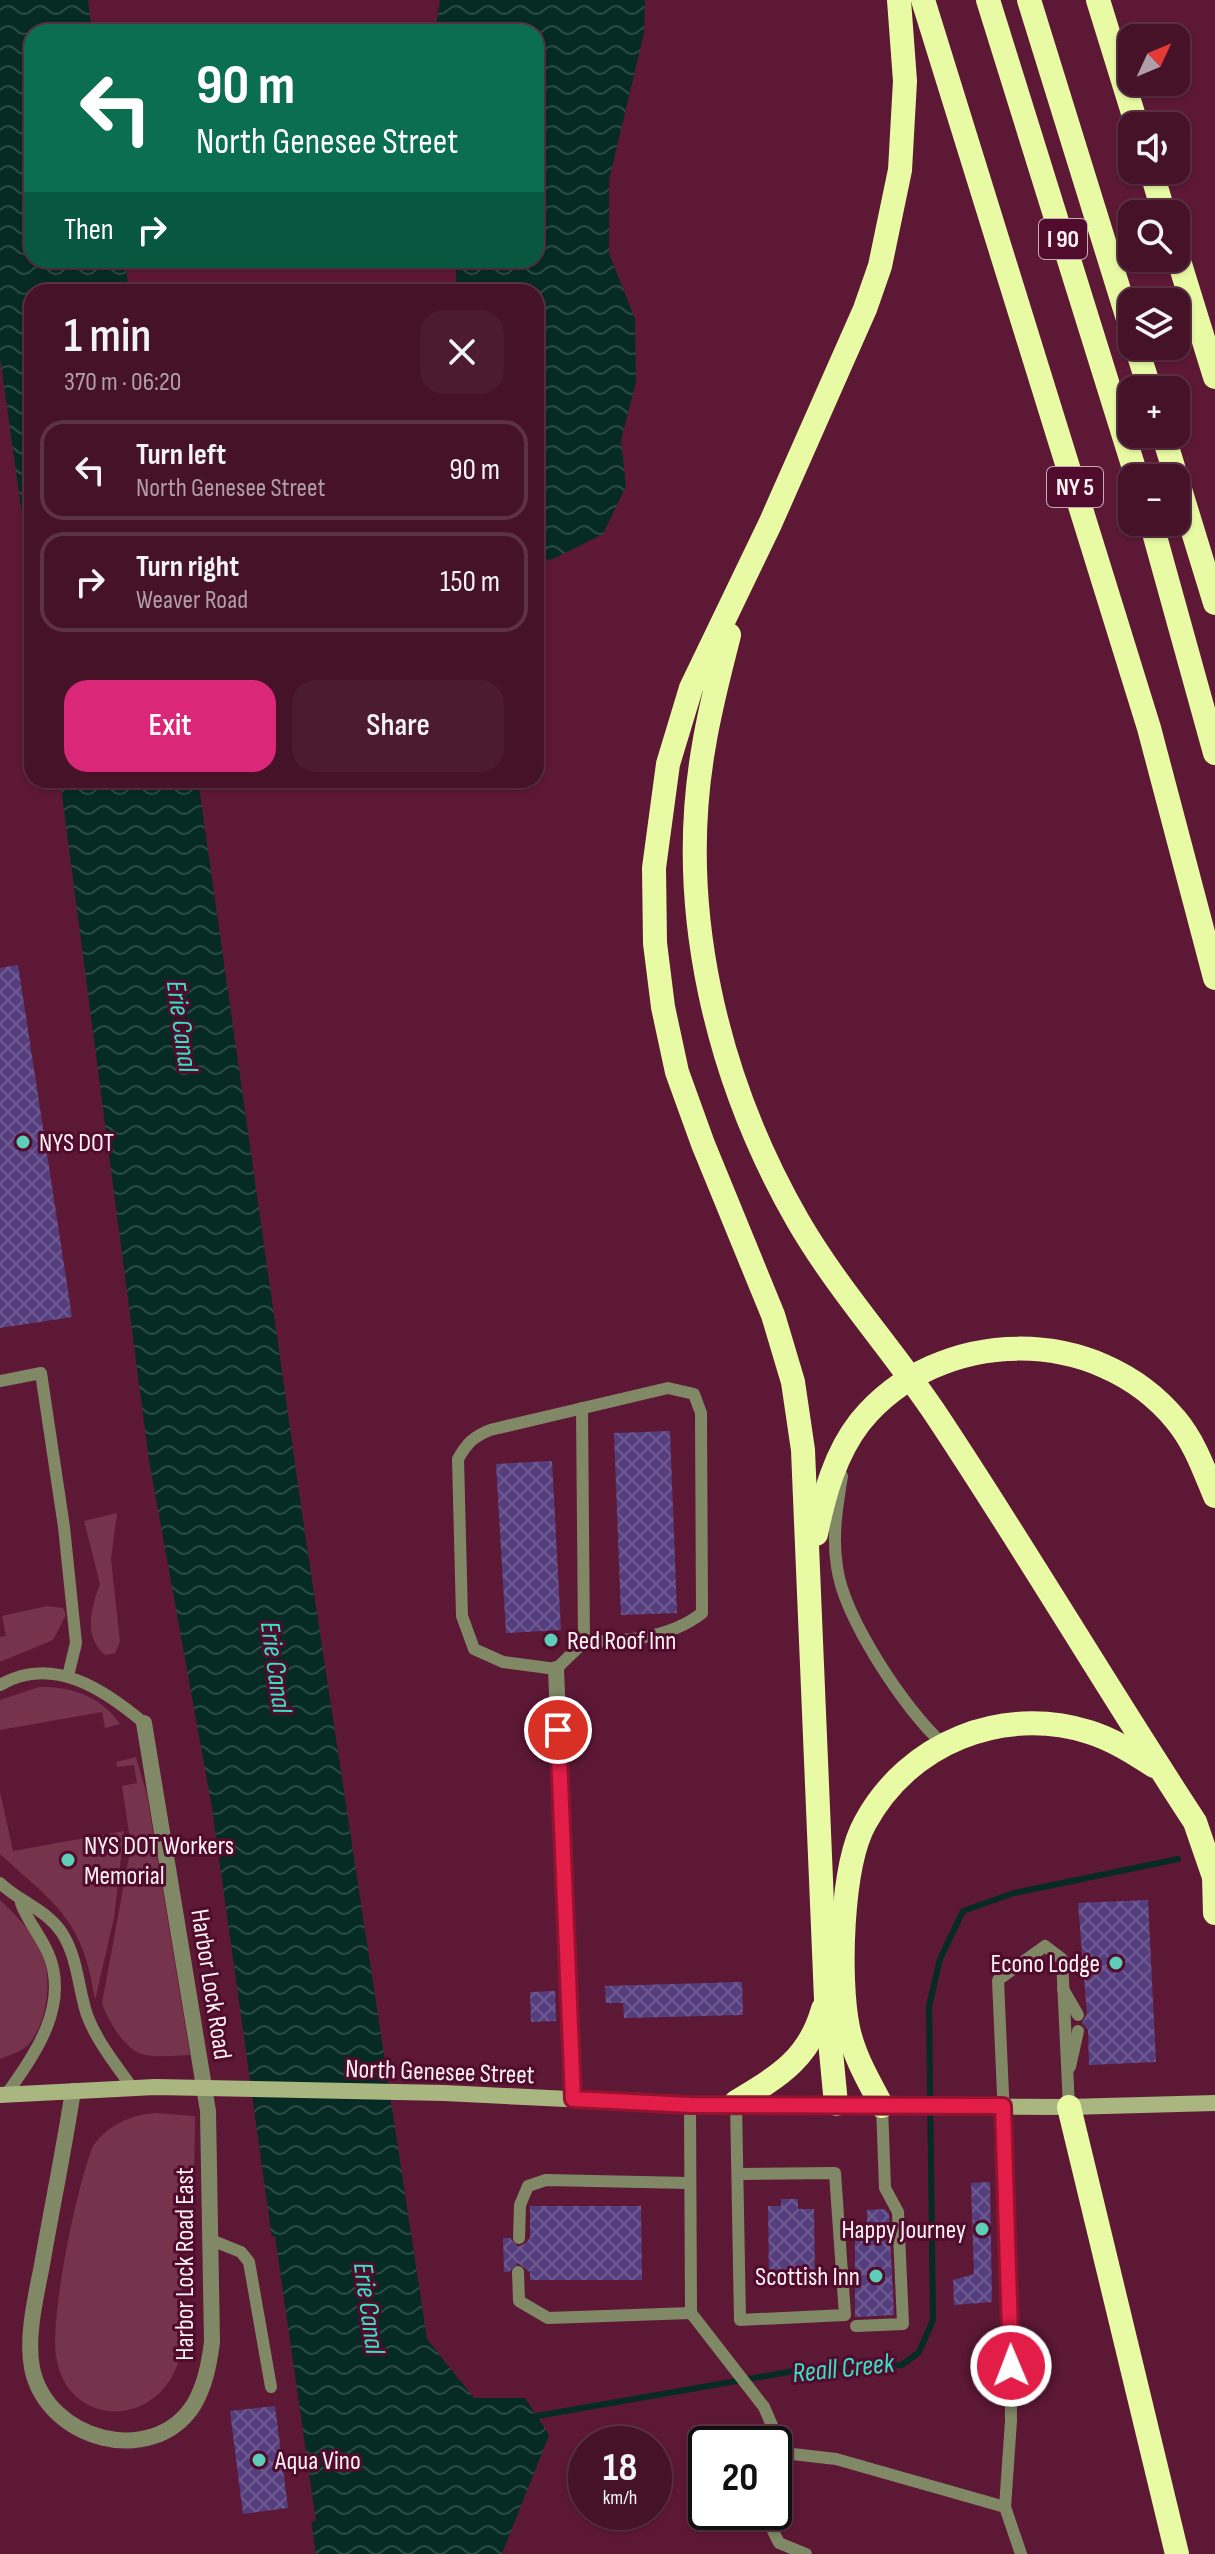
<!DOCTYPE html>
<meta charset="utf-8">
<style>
:root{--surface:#461228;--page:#4d1b30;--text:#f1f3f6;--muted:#b09ea8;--line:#5e3245;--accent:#db2777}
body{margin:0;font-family:"Sofia Sans Condensed",sans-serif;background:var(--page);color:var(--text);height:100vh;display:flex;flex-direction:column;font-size:30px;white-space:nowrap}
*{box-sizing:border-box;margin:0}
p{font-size:26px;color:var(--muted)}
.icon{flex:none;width:44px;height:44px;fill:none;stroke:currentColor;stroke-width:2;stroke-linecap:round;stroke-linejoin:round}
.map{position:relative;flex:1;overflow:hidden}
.panel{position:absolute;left:24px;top:284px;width:520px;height:504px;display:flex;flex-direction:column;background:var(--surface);border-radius:24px;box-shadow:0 2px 6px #0004,0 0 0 2px var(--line)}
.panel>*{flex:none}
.hud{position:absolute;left:24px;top:24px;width:520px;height:244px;border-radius:24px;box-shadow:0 2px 6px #0004,0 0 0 2px var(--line);background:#0b6e4f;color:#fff;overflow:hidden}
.needle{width:52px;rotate:46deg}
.buttons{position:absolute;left:1118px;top:24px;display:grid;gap:16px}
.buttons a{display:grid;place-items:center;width:72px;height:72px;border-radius:16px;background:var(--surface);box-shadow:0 2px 6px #0004,0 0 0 2px var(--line);font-size:40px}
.speed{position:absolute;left:568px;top:2426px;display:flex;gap:16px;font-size:40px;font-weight:700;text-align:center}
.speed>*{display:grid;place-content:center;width:104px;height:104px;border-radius:50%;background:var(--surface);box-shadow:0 2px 6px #0004,0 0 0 2px var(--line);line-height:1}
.speed small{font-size:20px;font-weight:400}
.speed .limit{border:4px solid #111;border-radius:12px;background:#fff;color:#111}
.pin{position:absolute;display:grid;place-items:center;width:68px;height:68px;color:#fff;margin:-34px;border:4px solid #fff;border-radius:50%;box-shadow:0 2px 8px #0007}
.me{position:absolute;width:88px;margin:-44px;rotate:359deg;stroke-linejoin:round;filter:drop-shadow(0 0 6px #0008)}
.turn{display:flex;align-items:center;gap:28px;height:168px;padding:0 40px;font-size:36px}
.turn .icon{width:104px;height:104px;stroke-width:2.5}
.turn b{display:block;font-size:56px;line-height:68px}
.then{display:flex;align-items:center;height:76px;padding:0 40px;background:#0003;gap:16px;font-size:30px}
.round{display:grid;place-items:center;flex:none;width:84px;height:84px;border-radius:24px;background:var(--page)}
.headline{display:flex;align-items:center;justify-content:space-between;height:136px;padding:0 40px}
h1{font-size:48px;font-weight:600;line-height:60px}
.action{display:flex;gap:16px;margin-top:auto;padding:16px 40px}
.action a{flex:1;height:92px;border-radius:24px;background:var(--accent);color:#fff;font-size:32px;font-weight:600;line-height:92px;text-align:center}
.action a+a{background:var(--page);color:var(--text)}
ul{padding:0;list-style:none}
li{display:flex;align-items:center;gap:24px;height:100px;margin:0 16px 12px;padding:0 24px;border:4px solid var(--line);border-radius:24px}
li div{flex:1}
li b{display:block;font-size:30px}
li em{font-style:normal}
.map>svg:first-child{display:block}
</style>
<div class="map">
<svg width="1215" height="2554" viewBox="0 0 1215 2554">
<defs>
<pattern id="water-waves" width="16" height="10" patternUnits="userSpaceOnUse" patternTransform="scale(2)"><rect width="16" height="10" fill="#052b24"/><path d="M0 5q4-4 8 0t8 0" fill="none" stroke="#2a4a44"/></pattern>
<pattern id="building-cross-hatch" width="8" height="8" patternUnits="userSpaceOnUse" patternTransform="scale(2)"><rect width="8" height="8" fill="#553e7e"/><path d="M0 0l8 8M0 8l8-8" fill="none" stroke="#6e5a91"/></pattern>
</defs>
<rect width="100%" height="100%" fill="#5d1836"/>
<g fill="#76334c">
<path d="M117 1513 111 1559 120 1642 115 1653 105 1655C82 1636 92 1606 100 1584L84 1521Z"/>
<path d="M47 1606 63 1608 66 1615 53 1640 0 1662V1637L6 1636 2 1616Z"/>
<path d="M39 1687C71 1686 101 1696 120 1724L105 1728 102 1712 0 1730V1700Z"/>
<path d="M136 1757 147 1795 190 2055C175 2055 152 2059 139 2053 123 2046 107 2019 102 2003L131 1846 122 1786 137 1783 134 1765 117 1767 116 1762Z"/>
<path d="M0 1792 13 1851 124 1831 114 1918 95 2000C83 1919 57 1906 0 1854Z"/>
<path d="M0 1900C18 1917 37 1936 44 1960 52 1985 46 2025 28 2045 21 2052 9 2055 0 2059Z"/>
<path d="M155 2113 195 2116 194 2184 178 2195 177 2208C177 2247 190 2333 177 2366 152 2430 66 2426 56 2356 50 2315 77 2185 93 2146 108 2125 130 2115 155 2113Z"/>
</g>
<g fill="url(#water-waves)">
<path d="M0 0H88L92 32H32V260H125L129 292H32V585L0 358Z"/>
<path d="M440 0H645L644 33 609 180V253L635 319 636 382 621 440 626 486 603 534 553 559 536 561V292H456V260H536V32H435Z"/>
<path d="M60 780H198L306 1541 427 2339 474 2398H525L549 2435 502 2554H316L212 1808 149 1460Z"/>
</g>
<path fill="#5d1836" d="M275 2236 316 2521 311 2522 270 2237Z"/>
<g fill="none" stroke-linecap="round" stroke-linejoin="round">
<path stroke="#052b24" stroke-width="6" d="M531 2417 794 2371 902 2365 919 2352 933 2320 929 2006 940 1959 963 1911 1014 1893 1178 1859"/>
</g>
<g fill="url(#building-cross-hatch)">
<path d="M18 965 72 1317 0 1328V968Z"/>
<path d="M670 1431 677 1613 621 1615 614 1433Z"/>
<path d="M552 1461 561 1630 506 1633 496 1464Z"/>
<path d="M1148 1900 1156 2062 1089 2065 1088 2030 1082 2023 1087 2014 1078 1903Z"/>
<path d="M742 1982 743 2015 624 2018 623 2003H606L605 1986Z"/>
<path d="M555 1991 556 2021 531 2022 530 1992Z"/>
<path d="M990 2182 992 2302 954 2305 953 2280 974 2274 971 2183Z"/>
<path d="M781 2199H798V2209H814L815 2279 769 2280 768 2206H781Z"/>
<path d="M530 2206H641L642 2280H530V2272L518 2263 509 2272H504L503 2238H510L518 2247 526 2243 530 2238Z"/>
<path d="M885 2209 889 2215 894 2315 855 2317V2231L867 2230V2210Z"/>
<path d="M275 2406 288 2508 243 2514 230 2411Z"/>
</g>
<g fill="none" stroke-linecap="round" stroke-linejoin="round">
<g stroke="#808866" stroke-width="12">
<path d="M0 1381 41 1373 64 1527 76 1643 68 1676"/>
<path d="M668 1388 694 1394 701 1413 702 1613C669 1639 625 1641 584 1642L556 1669 503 1662 474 1649 462 1616 458 1459C467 1443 473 1437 490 1430Z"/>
<path d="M582 1408 584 1642"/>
<path d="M842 1476C837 1507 832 1536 837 1567 844 1618 905 1710 943 1744"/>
<path d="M0 1685C52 1654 105 1690 144 1723"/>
<path d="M0 1883C20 1902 47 1910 62 1933 78 1958 78 1988 87 2015 97 2042 117 2066 133 2089"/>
<path d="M1063 1989 1078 2015"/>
<path d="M1070 2067 1078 2031"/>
<path d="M6 2095C34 2055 68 2009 50 1958 43 1938 28 1923 21 1903"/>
<path d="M736 2102 740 2320 845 2315 835 2173 740 2174"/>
<path d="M690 2105 691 2313 764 2407 784 2453"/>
<path d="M519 2238 520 2205 528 2186 546 2180 688 2183"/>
<path d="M211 2240 241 2252 249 2262 271 2387"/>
<path d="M518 2272 519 2301 548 2318 691 2313"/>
<path d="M856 2326 903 2324 898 2212 885 2188 882 2106"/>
<path d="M774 2467 784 2453 836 2459 1005 2507"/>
<path d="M764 2512 779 2543 806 2554"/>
<path d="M1021 2554 1005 2507 1011 2421 1010 2255 998 1980 1045 1946 1062 1959 1069 2107"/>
</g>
<g stroke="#808866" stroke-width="16">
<path d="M556 1669 573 2099"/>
<path d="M73 2091C64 2149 52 2207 42 2265 36 2296 26 2336 32 2368 47 2441 152 2468 193 2406 205 2386 209 2365 212 2342L208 2111 144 1723"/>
</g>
<path stroke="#aab67f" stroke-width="16" d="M0 2095 155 2087 444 2093 690 2105 1069 2107 1215 2103"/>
<g stroke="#e8faa4" stroke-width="24">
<path d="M923 0 1149 728 1215 978"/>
<path d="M988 0 1137 478"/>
<path d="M1029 0 1132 332"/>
<path d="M1098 0 1137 126"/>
<path d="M1151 170 1164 214"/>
<path d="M1176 251 1215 377"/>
<path d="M1136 346 1150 390"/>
<path d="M1163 434 1215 603"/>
<path d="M1151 522 1215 753"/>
<path d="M729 635C720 671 710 708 704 745 675 908 717 1080 798 1221 838 1290 893 1350 937 1416 1026 1550 1107 1688 1195 1822L1214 1877 1215 1913"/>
<path d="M816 1534C824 1495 835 1454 860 1422 939 1325 1097 1324 1176 1420 1195 1443 1204 1470 1215 1496"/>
<path d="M736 2102C779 2076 809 2059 823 2009"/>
<path d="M836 2104 826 1999 803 1450 793 1382 773 1315 703 1144 677 1072 663 1007 655 943 654 868 668 764 691 688 770 524 865 309 880 266 900 170 905 81 899 0"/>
<path d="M882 2106C868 2080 854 2056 848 2028 838 1979 841 1866 865 1823 908 1743 1002 1705 1089 1732 1112 1739 1134 1753 1154 1766"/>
<path d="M1069 2107 1177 2554"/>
</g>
</g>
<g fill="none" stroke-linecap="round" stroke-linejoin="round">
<defs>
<path id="route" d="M558 1730 573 2099 690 2105 1003 2106 1011 2366"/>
</defs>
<use href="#route" stroke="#92132f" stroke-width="20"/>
<use href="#route" stroke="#e11d48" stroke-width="14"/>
</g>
<g fill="#5eceb8" stroke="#510b2c" stroke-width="3">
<circle cx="23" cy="1142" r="8"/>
<circle cx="551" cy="1640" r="8"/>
<circle cx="68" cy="1860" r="8"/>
<circle cx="1116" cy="1963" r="8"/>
<circle cx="982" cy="2229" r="8"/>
<circle cx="876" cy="2276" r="8"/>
<circle cx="259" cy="2460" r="8"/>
</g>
<g text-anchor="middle" stroke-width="6" stroke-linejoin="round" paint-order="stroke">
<g fill="#510b2c" stroke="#c7acb7" stroke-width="2">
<rect x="1039" y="219" width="48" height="40" rx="6"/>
<rect x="1047" y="467" width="56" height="40" rx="6"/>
</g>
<g font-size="24" font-weight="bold" fill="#faf1f3">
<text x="1063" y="247">I 90</text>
<text x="1075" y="495">NY 5</text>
</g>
<g font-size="26" fill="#faf1f3" stroke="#510b2c" text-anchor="start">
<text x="39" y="1151">NYS DOT</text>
<text x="567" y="1649">Red Roof Inn</text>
<text x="84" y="1854">NYS DOT Workers<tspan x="84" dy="30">Memorial</tspan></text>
<text x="1100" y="1972" text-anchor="end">Econo Lodge</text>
<text x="966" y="2238" text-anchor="end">Happy Journey</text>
<text x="860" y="2285" text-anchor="end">Scottish Inn</text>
<text x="275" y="2469">Aqua Vino</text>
</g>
<g font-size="26" fill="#faf1f3" stroke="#510b2c">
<text transform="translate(212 1984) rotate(81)" y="9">Harbor Lock Road</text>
<text transform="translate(440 2071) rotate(2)" y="9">North Genesee Street</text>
<text transform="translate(184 2264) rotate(-90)" y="9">Harbor Lock Road East</text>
</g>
<g font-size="28" font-style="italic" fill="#36e2c5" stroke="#510b2c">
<text transform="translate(183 1026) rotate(82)" y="10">Erie Canal</text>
<text transform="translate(277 1667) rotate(82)" y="10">Erie Canal</text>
<text transform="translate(370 2308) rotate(82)" y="10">Erie Canal</text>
<text transform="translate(843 2367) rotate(-6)" y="10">Reall Creek</text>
</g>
</g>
</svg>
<div class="buttons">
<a><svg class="needle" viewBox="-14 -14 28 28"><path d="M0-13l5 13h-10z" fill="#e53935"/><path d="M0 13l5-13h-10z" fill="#b09ea8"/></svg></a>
<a><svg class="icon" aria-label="sound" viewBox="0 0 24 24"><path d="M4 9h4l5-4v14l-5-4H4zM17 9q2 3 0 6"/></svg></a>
<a><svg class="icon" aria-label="search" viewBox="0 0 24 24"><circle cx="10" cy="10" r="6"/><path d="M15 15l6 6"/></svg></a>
<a><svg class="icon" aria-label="layers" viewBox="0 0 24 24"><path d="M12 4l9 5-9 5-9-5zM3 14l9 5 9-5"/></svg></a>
<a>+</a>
<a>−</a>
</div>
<div class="speed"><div>18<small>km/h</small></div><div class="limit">20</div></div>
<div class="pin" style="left:558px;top:1730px;background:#d93025"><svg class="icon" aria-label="arrive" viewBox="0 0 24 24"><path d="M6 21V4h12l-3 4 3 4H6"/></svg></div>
<svg class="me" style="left:1011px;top:2366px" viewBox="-20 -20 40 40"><circle r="17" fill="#e11d48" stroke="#fff" stroke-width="3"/><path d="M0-11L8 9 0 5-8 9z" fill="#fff"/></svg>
<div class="hud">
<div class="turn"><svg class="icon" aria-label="left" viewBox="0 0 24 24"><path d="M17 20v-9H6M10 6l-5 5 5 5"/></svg><div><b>90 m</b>North Genesee Street</div></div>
<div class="then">Then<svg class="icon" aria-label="right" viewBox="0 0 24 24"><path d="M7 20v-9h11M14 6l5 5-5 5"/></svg></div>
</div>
<section class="panel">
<div class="headline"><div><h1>1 min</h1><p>370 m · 06:20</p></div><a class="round"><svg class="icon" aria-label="close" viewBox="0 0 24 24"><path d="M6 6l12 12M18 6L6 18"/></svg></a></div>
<ul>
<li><svg class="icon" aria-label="left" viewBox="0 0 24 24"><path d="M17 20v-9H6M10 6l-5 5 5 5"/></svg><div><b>Turn left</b><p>North Genesee Street</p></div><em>90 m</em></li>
<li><svg class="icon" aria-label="right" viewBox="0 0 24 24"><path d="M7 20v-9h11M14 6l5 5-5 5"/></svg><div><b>Turn right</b><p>Weaver Road</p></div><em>150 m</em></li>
</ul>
<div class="action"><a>Exit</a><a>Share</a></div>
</section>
</div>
